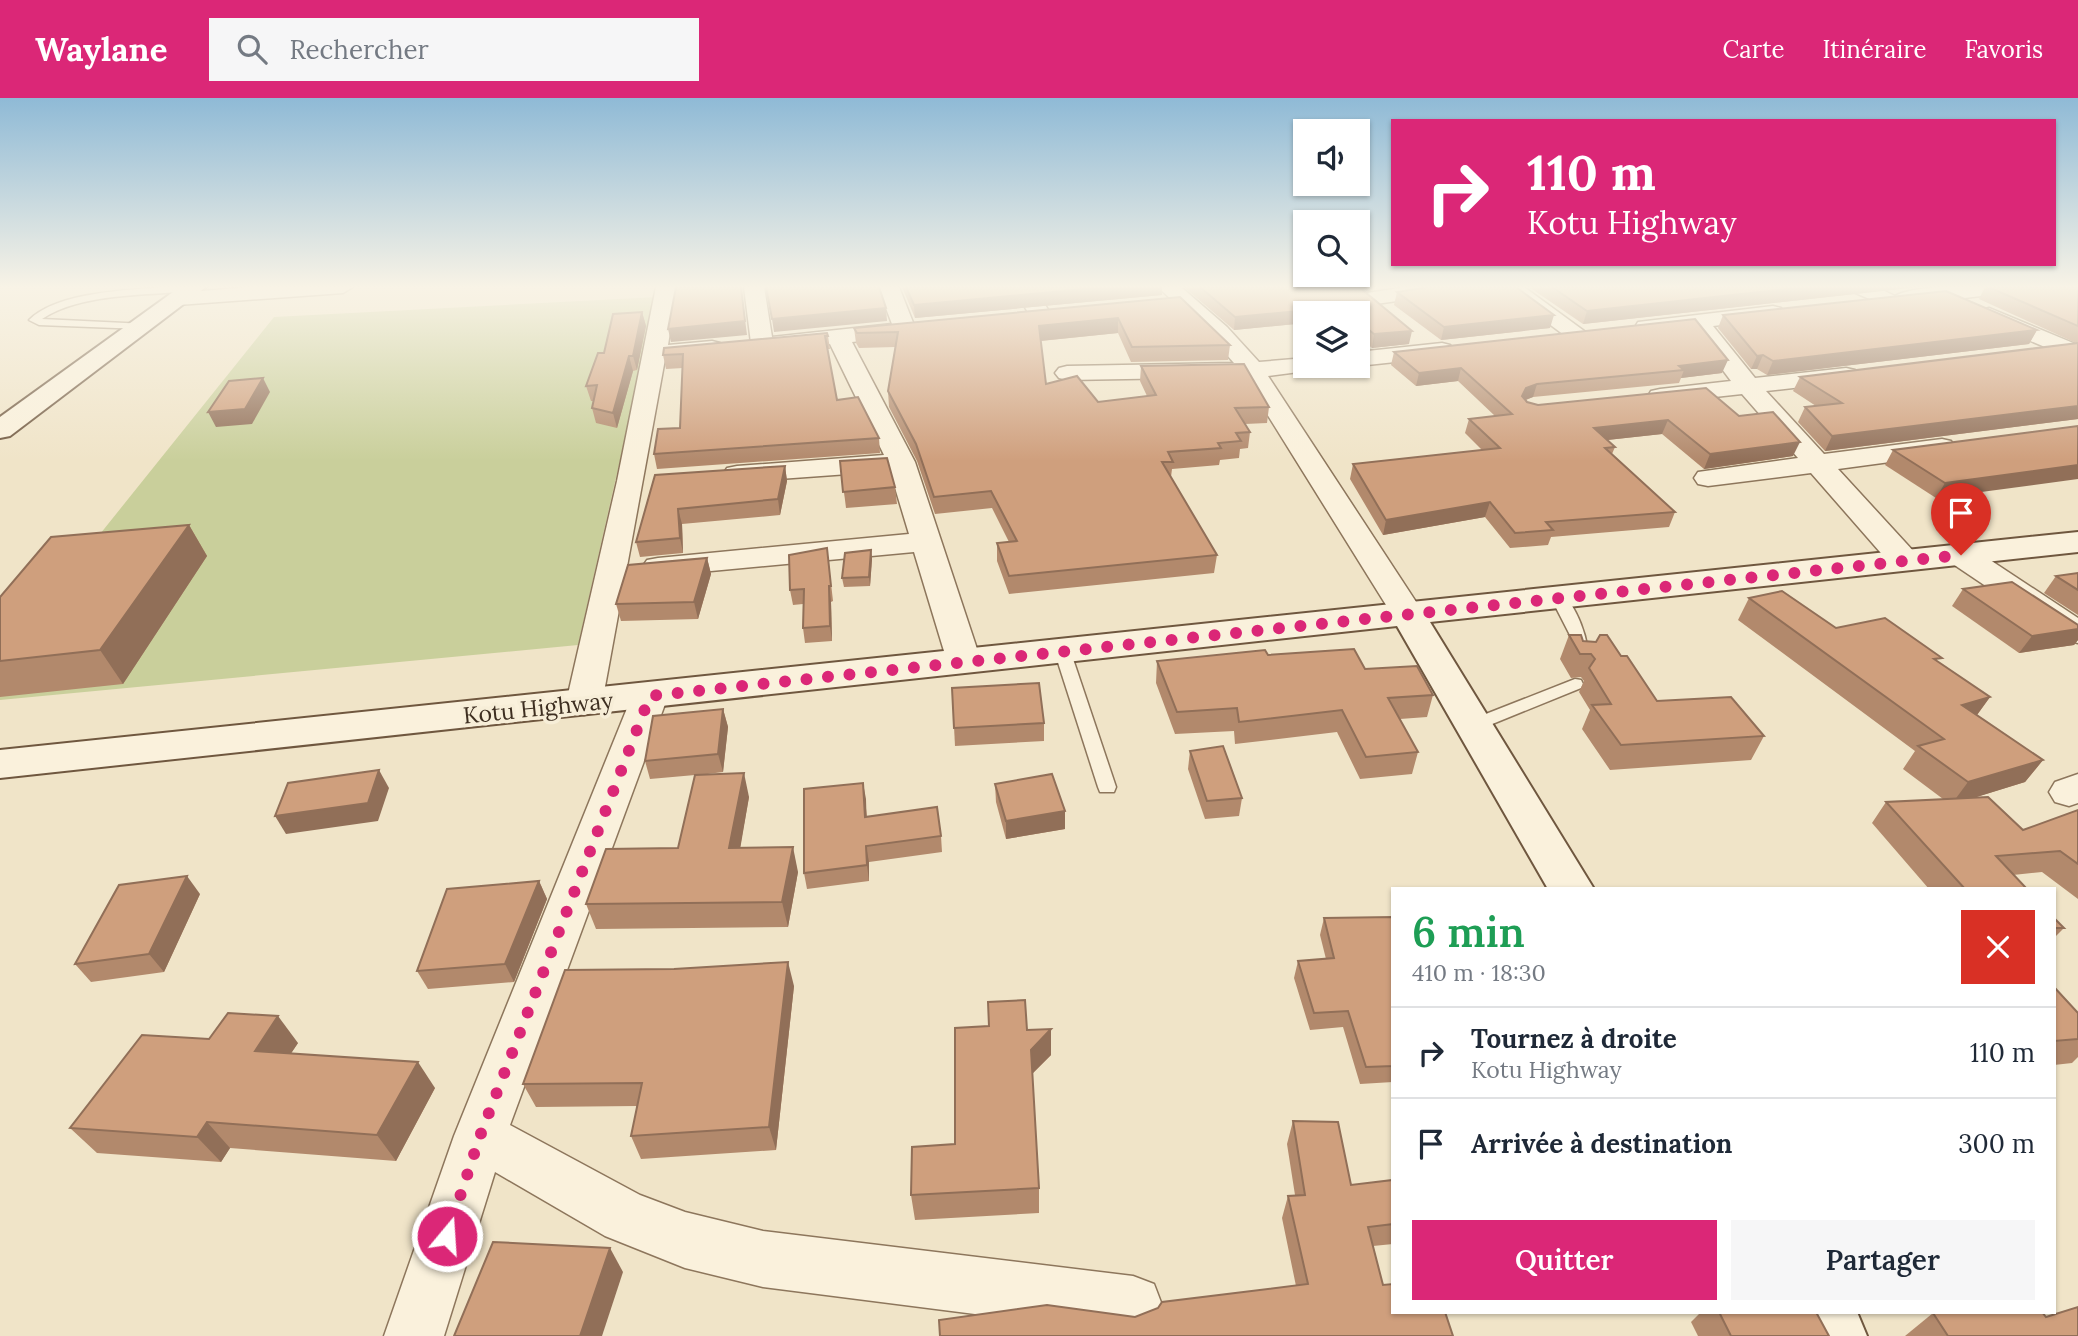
<!DOCTYPE html>
<html lang="fr">
<meta charset="utf-8">
<style>
:root{--surface:#fff;--page:#f6f6f7;--text:#1f2937;--muted:#747a83;--line:#e0e1e3;--accent:#db2777}
body{margin:0;font-family:Lora,serif;background:var(--page);color:var(--text);height:100vh;display:flex;flex-direction:column;font-size:26px;white-space:nowrap}
*{box-sizing:border-box;margin:0}
p{font-size:23px;color:var(--muted)}
.icon{flex:none;width:38px;height:38px;fill:none;stroke:currentColor;stroke-width:2;stroke-linecap:round;stroke-linejoin:round}
.map{position:relative;flex:1;overflow:hidden}
.panel{position:absolute;left:1391px;top:789px;width:665px;height:427px;display:flex;flex-direction:column;background:var(--surface);border-radius:0px;box-shadow:0 2px 5px #0004}
.panel>*{flex:none}
.banner{position:absolute;left:1391px;top:21px;width:665px;height:147px;border-radius:0px;box-shadow:0 2px 5px #0004;background:#db2777;color:#fff;overflow:hidden}
.buttons{position:absolute;left:1293px;top:21px;display:grid;gap:14px}
.buttons a{display:grid;place-items:center;width:77px;height:77px;border-radius:0px;background:var(--surface);box-shadow:0 2px 5px #0004;font-size:35px}
.pin{position:absolute;display:grid;place-items:center;width:60px;height:60px;color:#fff;margin:-72px -30px;border-radius:50% 50% 50% 0;rotate:-45deg;box-shadow:0 0 7px #0007}
.pin .icon{rotate:45deg}
.me{position:absolute;width:77px;margin:-38px;rotate:18deg;stroke-linejoin:round;filter:drop-shadow(0 0 5px #0008)}
.turn{display:flex;align-items:center;gap:24px;height:147px;padding:0 21px;font-size:32px}
.turn .icon{width:91px;height:91px;stroke-width:2.5}
.turn b{display:block;font-size:49px;line-height:60px}
.round{display:grid;place-items:center;flex:none;width:74px;height:74px;border-radius:0px;background:var(--page)}
.summary{display:flex;align-items:center;justify-content:space-between;height:119px;padding:0 21px}
h1{font-size:42px;font-weight:600;line-height:52px;color:#1e9e55}
.button{display:flex;gap:14px;margin-top:auto;padding:14px 21px}
.button a{flex:1;height:80px;border-radius:0px;background:var(--accent);color:#fff;font-size:28px;font-weight:600;line-height:80px;text-align:center}
.button a+a{background:var(--page);color:var(--text)}
ul{padding:0;list-style:none}
li{display:flex;align-items:center;gap:21px;height:91px;padding:0 21px;border-top:2px solid var(--line)}
li div{flex:1}
li b{display:block;font-size:26px}
li em{font-style:normal}
header{display:flex;align-items:center;gap:42px;box-sizing:border-box;height:98px;padding:0 35px;background:var(--accent);color:#fff}
header strong{font-size:33px}
nav{display:flex;gap:38px;margin-inline-start:auto;font-size:24px}
.search{width:490px;height:63px;background:var(--page);display:flex;align-items:center;gap:18px;box-sizing:border-box;padding:0 24px;border-radius:0px;color:var(--muted);font-size:26px}
.map>svg:first-child{display:block}
</style>
<header>
<strong>Waylane</strong>
<div class="search"><svg class="icon" aria-label="search" viewBox="0 0 24 24"><circle cx="10" cy="10" r="6"/><path d="M15 15l6 6"/></svg>Rechercher</div>
<nav><a>Carte</a><a>Itinéraire</a><a>Favoris</a></nav>
</header>
<div class="map">
<svg width="2078" height="1238" viewBox="0 0 2078 1238">
<rect width="100%" height="100%" fill="#f0e4c8"/>
<path fill="#c9cf9b" d="M657 199 578 547 0 602V547L72 471 274 219Z"/>
<g fill="none" stroke-linecap="round" stroke-linejoin="round">
<defs>
<g id="lane">
<path d="M166 189 200 190 195 193C150 197 80 195 42 221L146 226V230L142 231 39 227 29 222C57 194 127 192 166 189Z"/>
<path d="M1559 495C1574 499 1593 550 1587 565H1575L1571 539 1551 500Z"/>
<path d="M1062 547 1070 552 1116 689 1114 694H1100L1098 689 1054 552Z"/>
<path d="M1575 581 1581 582 1583 586 1581 590 1480 631 1474 633 1465 627 1468 623Z"/>
</g>
<g id="street">
<path d="M250 189H353L343 195 178 207 170 206 167 201 170 196 178 195Z"/>
<path d="M656 189H677L668 247 712 243 720 245 724 250 720 255 665 261 602 605 597 613 584 617 571 613 566 605 617 383Z"/>
<path d="M744 189H764L772 239 892 226 878 189H899L916 232 913 237 852 244 915 364 981 563 976 571 964 574 952 571 947 563 914 454 658 478 647 476 642 469 647 462 658 460 909 436 890 373 737 384 727 382 723 376 727 370 737 368 884 357 830 246 780 251 771 248 762 252 754 250 751 245Z"/>
<path d="M1013 189H1034L1052 218 1049 223H1033Z"/>
<path d="M1158 189H1181L1227 229 1259 264 1306 260V268H1317L1314 272 1268 278 1424 516 1420 523 1408 526 1396 523 1244 279 1067 282 1059 280 1055 275 1059 270 1067 268 1234 265 1211 239Z"/>
<path d="M1406 189H1463L1453 195 1369 207 1361 206 1358 201 1361 196Z"/>
<path d="M1500 189H1524L1591 238 1588 243H1572Z"/>
<path d="M1848 189H1876L1895 198C1918 185 1988 189 2017 189L2007 195 1904 207 1897 206 1888 209 1851 193Z"/>
<path d="M1773 208 1781 210 1784 215 1781 220 1713 228 1755 280 1846 270 1855 272 1858 277 1855 282 1846 284 1766 293 1824 356 1942 341 1951 343 1955 349 1951 355 1942 357 1838 371 1916 456 1920 463 1916 470 1905 472 1894 470 1811 375 1708 388 1698 386 1694 380 1698 374 1798 360 1742 296 1660 305 1651 303 1648 298 1651 293 1660 291 1731 283 1692 231 1646 236 1638 234 1635 229 1638 224Z"/>
<path d="M1989 210 2078 247V263L1981 222 1978 217 1981 212Z"/>
<path d="M1442 245 1450 247 1454 252 1450 257 1442 259 1358 268H1357L1358 254Z"/>
<path d="M1961 448 1972 450 2078 520V545L2066 542 1950 464 1946 457 1950 450Z"/>
<path d="M650 586 663 590 668 598 510 1027 640 1097 685 1114 763 1133 1133 1178 1154 1186 1162 1207 1154 1228 1133 1236 763 1189 685 1170 605 1138 495 1074 444 1238H384L454 1038 632 598 637 590Z"/>
<path d="M2078 676V705L2069 708 2055 704 2049 694 2055 684Z"/>
</g>
<g id="secondary">
<path d="M180 189H206L10 338 0 340V319Z"/>
<path d="M2078 434V454L1430 524 1594 791H1548L1397 528 0 680V652Z"/>
<path d="M1791 1214H1857L1867 1238H1801Z"/>
</g>
</defs>
<use href="#lane" stroke="#8d765c" stroke-width="3"/>
<use href="#street" stroke="#8d765c" stroke-width="3"/>
<use href="#secondary" stroke="#6f573f" stroke-width="4"/>
<use href="#lane" fill="#faf1dc" fill-rule="evenodd"/>
<use href="#street" fill="#faf1dc" fill-rule="evenodd"/>
<use href="#secondary" fill="#faf1dc" fill-rule="evenodd"/>
</g>
<g fill="#b2896c">
<path d="M902 189H1162V197L915 220Z"/>
<path d="M1184 189H1359L1409 246 1372 250 1358 238V215H1306V225L1234 232Z"/>
<path d="M1529 189H1918L1583 226Z"/>
<path d="M1985 189H2078V321L1825 353 1798 324 1805 309 1816 308 1793 293 1800 279 2076 245 1979 201Z"/>
<path d="M1397 194 1550 230 1441 242 1394 207Z"/>
<path d="M1180 199 1230 247 1228 262 1131 264 1118 235 1041 243 1046 286 1098 304 1147 298 1140 283 1141 268 1269 309 1267 325 1245 326 1250 334 1248 350 1240 351 1239 360 1220 362 1219 367 1172 371 1171 379 1217 457 1214 475 1009 496 997 463V445L1009 444 992 410 935 416 917 363 889 309 888 293 895 249 859 250 856 245 854 230Z"/>
<path d="M642 214 646 228 637 272 633 273 617 330 596 325 592 310 594 303H591L586 288 604 255Z"/>
<path d="M1723 217 2037 232 2029 246 1767 277 1757 271H1751L1718 230Z"/>
<path d="M1695 221 1722 275 1681 280 1679 285 1533 299 1526 302 1527 304 1538 307 1739 318 1793 358 1704 371 1662 336 1607 342 1615 349 1612 356 1675 414 1669 429 1551 439 1548 447 1510 450 1485 419 1383 437 1350 381 1353 366 1482 352 1465 335 1469 321 1495 318 1458 283 1416 288 1391 267 1394 254Z"/>
<path d="M828 238 830 251H827L837 302 879 340 880 355 657 371 654 356 680 330 683 270 666 271 663 257Z"/>
<path d="M2078 328 1936 400 1885 367 1893 352Z"/>
<path d="M840 363 895 389 897 406 846 410Z"/>
<path d="M785 368 787 383 780 417 682 426 683 455 640 459 636 444 655 377Z"/>
<path d="M189 427 207 458 123 586 0 599V499Z"/>
<path d="M827 450 833 503 831 504 832 543 805 545 803 530V506L793 507 790 492Z"/>
<path d="M871 452 872 461 870 488 844 489 842 480Z"/>
<path d="M707 460 711 476 698 521 621 523 616 506Z"/>
<path d="M2078 475V517L2044 495 2056 478Z"/>
<path d="M1963 491 2078 527V542L2074 547 2019 555 1952 508Z"/>
<path d="M1749 500 1939 565 1990 599 1977 617 2043 662 2025 684 1976 699 2023 732 2078 712V801L2042 774 2013 777 2027 791H1929L1872 725 1886 704 1943 701 1903 671 1915 653 1738 522Z"/>
<path d="M1569 537 1621 558 1657 603 1764 638 1751 662 1610 672 1582 631 1590 612 1579 594 1584 583 1581 579 1571 580 1560 561Z"/>
<path d="M1268 557 1365 571 1433 597 1427 619 1400 621 1418 654 1412 676 1360 681 1337 634 1235 646 1234 633 1175 636 1156 585 1157 563Z"/>
<path d="M952 590 1044 625V643L955 648Z"/>
<path d="M723 611 728 629 723 674 700 677 749 699 740 749 798 774 788 829 596 831 586 806 678 750 695 677 650 681 645 663Z"/>
<path d="M1190 653 1242 700 1239 718 1205 721 1188 671Z"/>
<path d="M863 685 867 719 941 738 942 754 869 764V783L807 791 804 775Z"/>
<path d="M995 686 1065 731 1006 741 996 704Z"/>
<path d="M539 783 547 801 514 884 428 891 417 873Z"/>
<path d="M200 796 164 874 91 884 75 866Z"/>
<path d="M1393 819V984L1360 986 1343 929 1310 932 1294 880 1298 863 1326 861 1320 837 1324 820Z"/>
<path d="M2054 820 2064 830 2054 840Z"/>
<path d="M794 888 776 1052 641 1061 631 1038 637 1008 536 1009 523 986Z"/>
<path d="M2054 889 2078 915V959L2072 965 2054 967Z"/>
<path d="M1051 931V957L1032 976 1039 1090V1115L915 1122 911 1097 955 1046 1027 932Z"/>
<path d="M209 941 298 945 291 955 435 990 396 1063 230 1050 221 1064 97 1055 70 1030Z"/>
<path d="M1293 1023 1351 1087 1393 1082V1146L1373 1148 1383 1187 1135 1219 1296 1188 1282 1120 1288 1098 1295 1097 1287 1046Z"/>
<path d="M1701 1214H1816L1829 1238H1698L1691 1224Z"/>
<path d="M1933 1215 2078 1238H1905Z"/>
</g>
<g fill="#916f58">
<path d="M741 189 747 237 671 244 668 231Z"/>
<path d="M1105 189H1162V197L915 220 914 207Z"/>
<path d="M1806 189H1918L1583 226 1587 213Z"/>
<path d="M1341 209 1340 215H1306V225L1234 232 1235 219Z"/>
<path d="M886 210 887 223 774 234 772 221Z"/>
<path d="M642 214 646 228 637 272 633 258Z"/>
<path d="M1554 217 1550 230 1441 242 1444 229Z"/>
<path d="M1118 220V235L1039 243V228Z"/>
<path d="M2037 232 2029 246 1767 277 1773 263Z"/>
<path d="M1412 233 1409 246 1372 250 1374 236Z"/>
<path d="M1763 257 1757 271H1751L1757 258Z"/>
<path d="M629 258 633 273 617 330 613 315Z"/>
<path d="M1728 262 1722 275 1681 280 1684 272 1679 268Z"/>
<path d="M1461 270 1458 283 1416 288 1419 275Z"/>
<path d="M263 280 270 294 252 326 216 329 208 314Z"/>
<path d="M1537 286 1533 299 1522 303V298L1526 290Z"/>
<path d="M2078 308V321L1825 353 1832 338Z"/>
<path d="M1668 322 1662 336 1589 344 1594 330Z"/>
<path d="M1800 344 1793 358 1704 371 1710 356Z"/>
<path d="M2078 367V381L1936 400 1945 385Z"/>
<path d="M785 368 787 383 780 417 778 401Z"/>
<path d="M1490 404 1485 419 1383 437 1386 422Z"/>
<path d="M678 411 682 426 683 455 680 440Z"/>
<path d="M189 427 207 458 123 586 100 552Z"/>
<path d="M871 452 872 461 870 488 869 479Z"/>
<path d="M707 460 711 476 698 521 694 504Z"/>
<path d="M829 488 831 504 832 543 830 528Z"/>
<path d="M2078 531V542L2074 547 2019 555 2032 538Z"/>
<path d="M1990 599 1974 621 1962 607Z"/>
<path d="M723 611 728 629 723 674 718 656Z"/>
<path d="M2043 662 2025 684 1951 707 1968 684Z"/>
<path d="M379 672 389 690 378 723 286 736 275 718Z"/>
<path d="M744 675 749 699 736 775 729 750Z"/>
<path d="M863 685 866 701 867 735 865 719Z"/>
<path d="M1065 713V731L1006 741V723Z"/>
<path d="M866 748 869 764V783L867 767Z"/>
<path d="M793 749 798 774 788 829 782 804Z"/>
<path d="M187 778 200 796 164 874 149 856Z"/>
<path d="M539 783 547 801 514 884 505 866Z"/>
<path d="M788 864 794 888 776 1052 769 1029Z"/>
<path d="M278 918 298 945 276 978 255 953Z"/>
<path d="M1051 931V957L1031 977V952Z"/>
<path d="M418 964 435 990 396 1063 377 1037Z"/>
<path d="M207 1024 230 1050 221 1064 197 1039Z"/>
<path d="M610 1150 623 1174 602 1238H580Z"/>
</g>
<g fill="#cf9f7d" stroke="#916f58" stroke-width="2">
<path d="M676 189H741L745 223 668 231Z"/>
<path d="M766 189H879L886 210 772 221Z"/>
<path d="M906 189H1105L914 207Z"/>
<path d="M1200 189H1359L1412 233 1374 236 1358 223V215H1349L1341 209 1235 219Z"/>
<path d="M1428 189H1516L1554 217 1444 229 1397 194Z"/>
<path d="M1552 189H1806L1587 213Z"/>
<path d="M1988 189H2078V228Z"/>
<path d="M1946 193 2037 232 1773 263 1763 257 1757 258 1723 217Z"/>
<path d="M1180 199 1230 247 1132 249 1118 220 1039 228 1046 286 1077 278 1098 304 1156 297 1141 268 1244 266 1269 309 1235 310 1250 334 1236 335 1241 343 1218 345 1221 350 1168 354 1173 364H1162L1217 457 1009 478 997 445 1017 443 991 393 934 399 916 346 888 293 898 234 857 235 854 230Z"/>
<path d="M642 214 633 258H629L613 315 592 310 597 287 586 288 598 255H604L613 216Z"/>
<path d="M1695 221 1728 262 1679 268 1684 272 1537 286 1526 290 1522 298 1527 304 1538 307 1706 290 1739 318 1773 314 1800 344 1710 356 1668 322 1594 330 1615 349 1605 350 1675 414 1546 424 1553 432 1515 435 1490 404 1386 422 1353 366 1500 350 1469 321 1512 316 1461 270 1419 275 1394 254Z"/>
<path d="M827 235 828 238H825L837 302 858 299 879 340 654 356 658 331 680 330 683 256 663 257 664 250Z"/>
<path d="M2078 245V308L1832 338 1805 309 1842 305 1800 279Z"/>
<path d="M263 280 245 311 208 314 229 283Z"/>
<path d="M2078 328V367L1945 385 1893 352Z"/>
<path d="M887 360 895 389 843 394 840 363Z"/>
<path d="M785 368 778 401 678 411 680 440 636 444 655 377Z"/>
<path d="M189 427 100 552 0 563V499L51 439Z"/>
<path d="M827 450 831 488H829L830 528 803 530 804 491 790 492 789 457Z"/>
<path d="M871 452 869 479 842 480 845 455Z"/>
<path d="M707 460 694 504 616 506 628 467Z"/>
<path d="M2078 475V492L2056 478Z"/>
<path d="M2012 484 2078 527V531L2032 538 1963 491Z"/>
<path d="M1782 493 1836 530 1885 520 1942 560 1934 561 1990 599 1962 607 2043 662 1968 684 1918 648 1944 641 1749 500Z"/>
<path d="M1569 537H1581L1583 543 1596 544 1600 537H1607L1621 558H1627L1657 603 1731 599 1764 638 1621 647 1592 607 1611 606 1589 570 1595 561 1591 556H1580Z"/>
<path d="M1354 551 1365 571 1417 568 1433 597 1388 600 1418 654 1366 659 1342 612 1239 624 1237 610 1177 614 1157 563 1265 552 1268 557Z"/>
<path d="M1039 585 1044 625 954 630 952 590Z"/>
<path d="M723 611 718 656 645 663 653 618Z"/>
<path d="M1223 648 1242 700 1207 703 1190 653Z"/>
<path d="M379 672 368 705 275 718 288 685Z"/>
<path d="M744 675 729 750 793 749 782 804 586 806 606 751 678 750 695 677Z"/>
<path d="M1052 676 1065 713 1006 723 995 686Z"/>
<path d="M863 685 865 719 937 709 941 738 866 748 867 767 804 775V691Z"/>
<path d="M1988 699 2023 732 2078 712V766L2060 753 1996 758 2027 791H1965L1886 704Z"/>
<path d="M187 778 149 856 75 866 119 787Z"/>
<path d="M539 783 505 866 417 873 447 791Z"/>
<path d="M1393 819V968L1366 969 1348 913 1314 915 1298 863 1334 860 1324 820Z"/>
<path d="M2054 820 2064 830H2054Z"/>
<path d="M788 864 769 1029 631 1038 642 985 523 986 565 872 674 871Z"/>
<path d="M2054 889 2078 915V941L2054 943Z"/>
<path d="M1025 902 1027 932 1051 931 1031 952 1039 1090 911 1097 912 1049 955 1046V930L989 928 988 904Z"/>
<path d="M228 915 278 918 255 953 418 964 377 1037 207 1024 197 1039 70 1030 142 937 209 941Z"/>
<path d="M1293 1023 1338 1024 1351 1087 1393 1082V1126L1368 1129 1383 1187 1393 1186V1214H1445L1453 1238H940L939 1222 1047 1207 1135 1219 1158 1210 1162 1204 1308 1186 1288 1098 1305 1097Z"/>
<path d="M493 1144 610 1150 580 1238H454Z"/>
<path d="M2078 1209V1238H1948L1933 1215 2042 1214 2046 1219Z"/>
<path d="M1719 1214H1816L1829 1238H1731Z"/>
</g>
<linearGradient id="sky" x2="0" y2="1"><stop stop-color="#8fbad6"/><stop offset="0.52" stop-color="#f8f3e6"/><stop offset="1" stop-color="#f8f3e6" stop-opacity="0"/></linearGradient>
<rect width="2078" height="363" fill="url(#sky)"/>
<g fill="none" stroke-linecap="round" stroke-linejoin="round">
<path stroke="#db2777" stroke-width="12" stroke-dasharray="0 21.6" d="M447 1138 480 1038 650 598 1961 457"/>
</g>
<g text-anchor="middle" stroke-width="7" stroke-linejoin="round" paint-order="stroke">
<g font-size="23" fill="#3d2e20" stroke="#f7eed8">
<text transform="translate(538 610) rotate(-6)" y="8">Kotu Highway</text>
</g>
</g>
</svg>
<div class="buttons">
<a><svg class="icon" aria-label="sound" viewBox="0 0 24 24"><path d="M4 9h4l5-4v14l-5-4H4zM17 9q2 3 0 6"/></svg></a>
<a><svg class="icon" aria-label="search" viewBox="0 0 24 24"><circle cx="10" cy="10" r="6"/><path d="M15 15l6 6"/></svg></a>
<a><svg class="icon" aria-label="layers" viewBox="0 0 24 24"><path d="M12 4l9 5-9 5-9-5zM3 14l9 5 9-5"/></svg></a>
</div>
<div class="pin" style="left:1961px;top:457px;background:#d93025"><svg class="icon" aria-label="arrive" viewBox="0 0 24 24"><path d="M6 21V4h12l-3 4 3 4H6"/></svg></div>
<svg class="me" style="left:447px;top:1138px" viewBox="-20 -20 40 40"><circle r="17" fill="#db2777" stroke="#fff" stroke-width="3"/><path d="M0-11L8 9 0 5-8 9z" fill="#fff"/></svg>
<div class="banner">
<div class="turn"><svg class="icon" aria-label="right" viewBox="0 0 24 24"><path d="M7 20v-9h11M14 6l5 5-5 5"/></svg><div><b>110 m</b>Kotu Highway</div></div>
</div>
<section class="panel">
<div class="summary"><div><h1>6 min</h1><p>410 m · 18:30</p></div><a class="round" style="background:#d93025;color:#fff"><svg class="icon" aria-label="close" viewBox="0 0 24 24"><path d="M6 6l12 12M18 6L6 18"/></svg></a></div>
<ul>
<li><svg class="icon" aria-label="right" viewBox="0 0 24 24"><path d="M7 20v-9h11M14 6l5 5-5 5"/></svg><div><b>Tournez à droite</b><p>Kotu Highway</p></div><em>110 m</em></li>
<li><svg class="icon" aria-label="arrive" viewBox="0 0 24 24"><path d="M6 21V4h12l-3 4 3 4H6"/></svg><div><b>Arrivée à destination</b></div><em>300 m</em></li>
</ul>
<div class="button"><a>Quitter</a><a>Partager</a></div>
</section>
</div>
